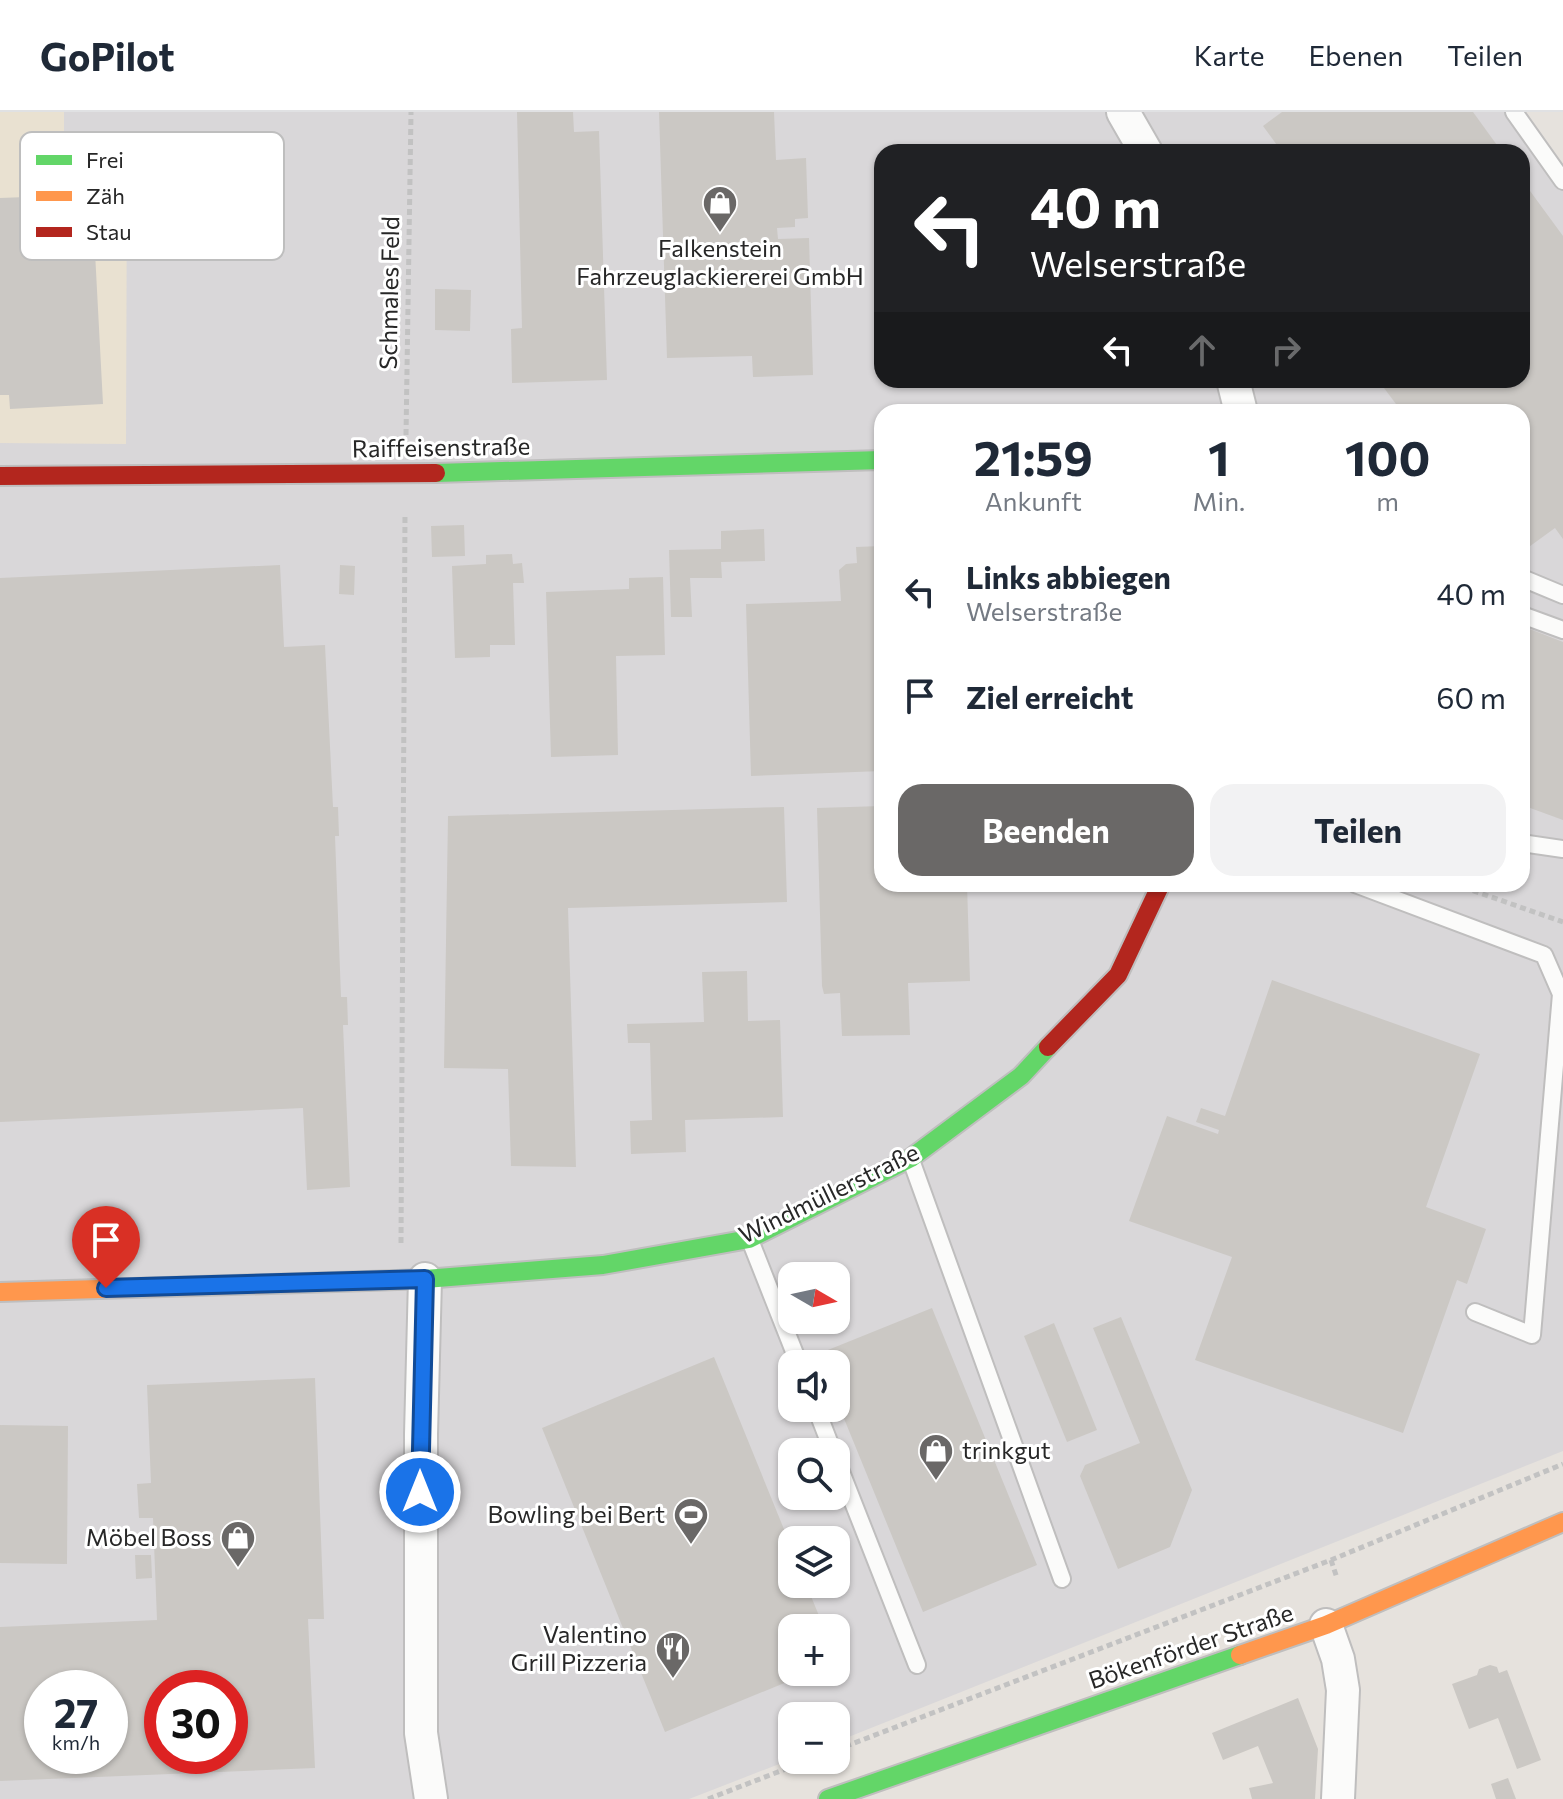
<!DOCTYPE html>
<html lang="de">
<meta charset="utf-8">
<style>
:root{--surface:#fff;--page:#f2f2f3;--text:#1f2937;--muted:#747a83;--line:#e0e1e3;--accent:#6a6867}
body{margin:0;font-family:Commissioner,sans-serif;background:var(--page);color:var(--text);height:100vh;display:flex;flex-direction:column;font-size:30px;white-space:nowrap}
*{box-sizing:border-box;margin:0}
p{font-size:26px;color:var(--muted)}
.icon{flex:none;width:44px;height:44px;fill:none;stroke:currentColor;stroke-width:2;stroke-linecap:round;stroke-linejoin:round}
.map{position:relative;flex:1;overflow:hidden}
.panel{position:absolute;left:874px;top:292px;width:656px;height:488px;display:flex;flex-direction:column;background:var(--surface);border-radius:24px;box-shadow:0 2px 6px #0004}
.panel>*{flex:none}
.guide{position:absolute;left:874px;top:32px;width:656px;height:244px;border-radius:24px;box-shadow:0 2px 6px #0004;background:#202124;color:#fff;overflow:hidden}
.needle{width:52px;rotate:99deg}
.buttons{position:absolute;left:778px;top:1150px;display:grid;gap:16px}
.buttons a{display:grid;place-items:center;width:72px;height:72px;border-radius:16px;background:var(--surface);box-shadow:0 2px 6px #0004;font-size:40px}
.speed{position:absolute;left:24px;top:1558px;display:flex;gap:16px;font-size:40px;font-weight:700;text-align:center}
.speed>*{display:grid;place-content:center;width:104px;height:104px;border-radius:50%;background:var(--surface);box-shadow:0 2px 6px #0004;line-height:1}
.speed small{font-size:20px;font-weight:400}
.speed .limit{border:12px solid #d22;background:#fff;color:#111}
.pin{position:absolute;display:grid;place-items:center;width:68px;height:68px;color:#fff;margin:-82px -34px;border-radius:50% 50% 50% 0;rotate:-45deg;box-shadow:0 0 8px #0007}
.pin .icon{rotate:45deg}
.me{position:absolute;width:88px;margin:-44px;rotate:0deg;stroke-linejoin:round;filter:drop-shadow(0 0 6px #0008)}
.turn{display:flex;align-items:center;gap:28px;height:168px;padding:0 24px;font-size:36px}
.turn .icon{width:104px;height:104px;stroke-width:2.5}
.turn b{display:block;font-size:56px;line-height:68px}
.lanes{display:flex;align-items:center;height:76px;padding:0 24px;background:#0003;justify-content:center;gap:40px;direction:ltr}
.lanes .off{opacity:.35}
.eta{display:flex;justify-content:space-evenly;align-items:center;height:136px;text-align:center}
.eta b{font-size:48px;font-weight:700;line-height:56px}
.action{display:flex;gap:16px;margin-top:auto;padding:16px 24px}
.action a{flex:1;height:92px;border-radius:24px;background:var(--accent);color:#fff;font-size:32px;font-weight:700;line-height:92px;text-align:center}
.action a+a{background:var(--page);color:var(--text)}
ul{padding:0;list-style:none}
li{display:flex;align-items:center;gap:24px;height:104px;padding:0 24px}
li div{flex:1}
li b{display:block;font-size:30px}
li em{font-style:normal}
header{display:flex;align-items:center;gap:48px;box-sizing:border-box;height:112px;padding:0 40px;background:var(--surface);border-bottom:2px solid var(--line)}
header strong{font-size:38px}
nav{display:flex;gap:44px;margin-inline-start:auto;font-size:28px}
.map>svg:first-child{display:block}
</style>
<header>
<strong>GoPilot</strong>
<nav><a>Karte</a><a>Ebenen</a><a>Teilen</a></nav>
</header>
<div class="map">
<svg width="1563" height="1687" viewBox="0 0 1563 1687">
<rect width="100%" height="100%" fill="#e6e2dd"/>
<path fill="#d9d7d9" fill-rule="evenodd" d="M0 0H1521L1563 54V1339L836 1630V1604H792V1647L689 1687H0ZM882 40H1522V268H882ZM882 300H1522V772H882ZM792 1164H836V1208H792ZM792 1252H836V1296H792ZM792 1340H836V1384H792ZM792 1428H836V1472H792ZM792 1516H836V1560H792ZM42 1576H110V1644H42ZM162 1576H230V1644H162Z"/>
<path fill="#e9e1d1" d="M0 0H64V44L127 45 126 332 0 331Z"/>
<g fill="#cbc8c4" fill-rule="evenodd">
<path d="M517 0H573L574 20 599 19 607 268 512 271 511 217 522 216Z"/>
<path d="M659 0H774L776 48 806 46 808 106 795 107V115L777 116 778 127 809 126 813 263 753 265 752 244 667 246Z"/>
<path d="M1282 0H1473L1502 40H1282L1263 14Z"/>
<path d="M1522 68 1563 124V427L1555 416 1522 440V300H1402L1378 268H1522Z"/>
<path d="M53 84V104L93 102 103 292 10 297 9 283H0V86Z"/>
<path d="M435 177 471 178 470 219 435 218Z"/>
<path d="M464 413 465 444 432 445 431 414Z"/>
<path d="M764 417 765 449 721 450 722 466H690L692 505H671L669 438 721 437V419Z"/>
<path d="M882 434V659L751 664 746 492 841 489 839 458 846 452 857 451 856 435Z"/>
<path d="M512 442 513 452 522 451 524 471H513L515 533H490V545L455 546 452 454 486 452V443Z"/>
<path d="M280 453 284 535 325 533 333 695H338L339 724H335L341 885H347L348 913H343L350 1075 307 1078 303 996 0 1010V466Z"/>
<path d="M340 453 355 454 354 483 339 482Z"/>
<path d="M663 465 665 543 616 544 618 643 551 645 546 480 629 477V466Z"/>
<path d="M1522 514 1563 530V708L1522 693Z"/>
<path d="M882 694V772H967L970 869 908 871 910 923 842 924 840 881 824 882 822 874 817 696Z"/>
<path d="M784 695 787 790 568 796 576 1055 511 1054 508 957 444 956 448 704Z"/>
<path d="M747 859 748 909 780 908 783 1005 685 1008 686 1040 631 1042 630 1009 652 1008 650 931H628L627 912 704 910 702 860Z"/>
<path d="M1272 868 1480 942 1426 1095 1486 1117 1467 1172 1457 1168 1403 1321 1195 1248 1232 1145 1129 1109 1167 1004 1218 1022 1219 1018 1196 1010 1201 996 1225 1004Z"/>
<path d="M932 1196 1037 1453 923 1500 836 1287V1252H822L818 1242Z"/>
<path d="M1121 1205 1192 1378 1170 1435 1118 1457 1080 1364 1085 1353 1140 1331 1093 1216Z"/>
<path d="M1054 1211 1097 1318 1067 1330 1024 1224Z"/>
<path d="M714 1245 792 1437V1472H806L824 1516H792V1560H811L665 1620 542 1316Z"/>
<path d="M315 1266 324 1507H308L315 1656 0 1669V1515L157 1508 153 1406H139L137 1372 151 1371 147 1273ZM42 1576H110V1644H42ZM162 1576H230V1644H162Z"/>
<path d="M0 1313 68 1314 67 1452 0 1451Z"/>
<path d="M135 1443H151L152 1466 136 1467Z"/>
<path d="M1490 1553 1497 1555 1499 1561 1507 1558 1541 1648 1517 1657 1498 1606 1469 1617 1452 1572 1477 1563 1479 1557Z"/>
<path d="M1298 1586 1318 1637 1315 1687H1252L1249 1676 1273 1671 1258 1634 1223 1648 1212 1621Z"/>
<path d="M1508 1666 1516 1687H1496L1491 1672Z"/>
</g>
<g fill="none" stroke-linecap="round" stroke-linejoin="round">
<defs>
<g id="lane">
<path d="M1514 0 1563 69"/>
<path d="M1522 466 1563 483"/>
<path d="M1522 503 1563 518"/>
<path d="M1522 731 1563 737"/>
<path d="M1355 772 1544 843 1561 882 1532 1223 1475 1200"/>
<path d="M911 1048 1062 1467"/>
<path d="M750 1128 799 1252"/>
<path d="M816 1296 833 1340"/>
<path d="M836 1347 917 1553"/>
</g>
<g id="street">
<path d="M1123 0 1146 40"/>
<path d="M1233 268 1241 300"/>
<path d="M425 1167 421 1322V1621L431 1687"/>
<path d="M1326 1513 1338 1547 1343 1578 1338 1687"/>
</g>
<g id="fast">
<path d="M436 361 882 348"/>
<path d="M368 1169 425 1167 603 1153 749 1127 911 1046 1021 964 1048 935"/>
<path d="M828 1687 1240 1543"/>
</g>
<g id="slow">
<path d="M0 1180 368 1169"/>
<path d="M1240 1543 1326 1513 1563 1410"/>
</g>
<g id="jam">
<path d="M0 364 436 361"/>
<path d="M1048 935 1118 863 1161 772"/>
</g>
</defs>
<use href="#lane" stroke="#bfbebe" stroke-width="20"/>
<use href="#street" stroke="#bfbebe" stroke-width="36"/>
<use href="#fast" stroke="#bfbebe" stroke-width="22"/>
<use href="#slow" stroke="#bfbebe" stroke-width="22"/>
<use href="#jam" stroke="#bfbebe" stroke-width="22"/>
<g stroke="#c2c2c2" stroke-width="5" stroke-dasharray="6 4" stroke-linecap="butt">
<path d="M406 323 411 0"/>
<path d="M1454 772 1563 810"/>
<path d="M401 1131 405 401"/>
<path d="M1331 1448 1337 1466"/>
<path d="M836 1638 1331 1448 1563 1352"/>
<path d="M708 1687 809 1648"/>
</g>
<use href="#lane" stroke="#fbfbfa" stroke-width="16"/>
<use href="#street" stroke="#fbfbfa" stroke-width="32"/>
<use href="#fast" stroke="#63d668" stroke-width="18"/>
<use href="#slow" stroke="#ff974d" stroke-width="18"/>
<use href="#jam" stroke="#b3261e" stroke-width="18"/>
</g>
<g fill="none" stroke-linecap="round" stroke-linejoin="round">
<defs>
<path id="route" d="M106 1176 425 1167 420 1380"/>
</defs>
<use href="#route" stroke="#114b97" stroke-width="20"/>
<use href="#route" stroke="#1a73e8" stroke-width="14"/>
</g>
<defs>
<symbol id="shop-pin" viewBox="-11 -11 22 30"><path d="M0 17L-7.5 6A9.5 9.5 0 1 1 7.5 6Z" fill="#6a6867" stroke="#fff"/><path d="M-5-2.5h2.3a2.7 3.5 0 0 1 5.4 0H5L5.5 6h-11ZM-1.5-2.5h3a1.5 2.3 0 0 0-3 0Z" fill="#fff"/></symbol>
<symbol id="stadium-pin" viewBox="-11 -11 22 30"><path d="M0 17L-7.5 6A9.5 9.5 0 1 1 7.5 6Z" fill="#6a6867" stroke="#fff"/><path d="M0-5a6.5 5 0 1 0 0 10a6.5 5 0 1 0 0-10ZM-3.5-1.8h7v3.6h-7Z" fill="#fff"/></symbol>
<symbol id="restaurant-pin" viewBox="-11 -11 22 30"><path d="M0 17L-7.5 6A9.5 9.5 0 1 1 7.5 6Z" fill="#6a6867" stroke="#fff"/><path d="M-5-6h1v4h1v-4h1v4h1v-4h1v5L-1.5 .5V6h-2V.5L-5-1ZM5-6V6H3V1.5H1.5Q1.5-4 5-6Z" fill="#fff"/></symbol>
</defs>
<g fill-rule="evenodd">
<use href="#shop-pin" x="700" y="71" width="40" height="54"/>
<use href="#shop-pin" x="916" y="1319" width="40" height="54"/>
<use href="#stadium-pin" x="671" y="1383" width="40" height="54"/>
<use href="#shop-pin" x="218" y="1406" width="40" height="54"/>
<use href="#restaurant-pin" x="653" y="1517" width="40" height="54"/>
</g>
<g text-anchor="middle" stroke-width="6" stroke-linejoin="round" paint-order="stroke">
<g font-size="24" fill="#272727" stroke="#fff" text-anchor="end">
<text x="720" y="145" text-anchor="middle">Falkenstein<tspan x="720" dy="28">Fahrzeuglackiererei GmbH</tspan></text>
<text x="962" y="1347" text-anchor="start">trinkgut</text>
<text x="665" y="1411">Bowling bei Bert</text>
<text x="212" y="1434">Möbel Boss</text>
<text x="647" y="1531">Valentino<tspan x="647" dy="28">Grill Pizzeria</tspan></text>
</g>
<g font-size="24" fill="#272727" stroke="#fff">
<text transform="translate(390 181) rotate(-89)" y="8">Schmales Feld</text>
<text transform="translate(441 336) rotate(-1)" y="8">Raiffeisenstraße</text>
<text transform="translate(829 1082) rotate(-26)" y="8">Windmüllerstraße</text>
<text transform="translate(1191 1535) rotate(-19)" y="8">Bökenförder Straße</text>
</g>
</g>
<rect x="20" y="20" width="264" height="128" rx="12" fill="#fff" stroke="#bebebe" stroke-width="2"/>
<rect x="36" y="43" width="36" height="10" fill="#63d668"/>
<rect x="36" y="79" width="36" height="10" fill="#ff974d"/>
<rect x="36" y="115" width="36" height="10" fill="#b3261e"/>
<g font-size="22" fill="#272727">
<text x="86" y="56">Frei</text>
<text x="86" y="92">Zäh</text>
<text x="86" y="128">Stau</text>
</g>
</svg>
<div class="buttons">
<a><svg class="needle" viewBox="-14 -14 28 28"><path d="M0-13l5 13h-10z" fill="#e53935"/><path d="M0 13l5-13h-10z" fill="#747a83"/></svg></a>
<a><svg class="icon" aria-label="sound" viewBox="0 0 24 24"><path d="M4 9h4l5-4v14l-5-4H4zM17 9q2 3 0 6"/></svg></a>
<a><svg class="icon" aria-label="search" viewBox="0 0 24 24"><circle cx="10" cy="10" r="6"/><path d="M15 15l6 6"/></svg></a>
<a><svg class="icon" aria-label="layers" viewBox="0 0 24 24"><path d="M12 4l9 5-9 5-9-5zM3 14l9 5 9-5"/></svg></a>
<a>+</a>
<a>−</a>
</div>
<div class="speed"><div>27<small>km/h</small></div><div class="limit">30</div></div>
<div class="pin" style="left:106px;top:1176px;background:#d93025"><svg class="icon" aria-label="arrive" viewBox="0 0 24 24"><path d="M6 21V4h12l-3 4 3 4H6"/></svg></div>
<svg class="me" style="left:420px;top:1380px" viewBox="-20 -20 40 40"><circle r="17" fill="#1a73e8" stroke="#fff" stroke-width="3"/><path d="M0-11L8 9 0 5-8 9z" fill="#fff"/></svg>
<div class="guide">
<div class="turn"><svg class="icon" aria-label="left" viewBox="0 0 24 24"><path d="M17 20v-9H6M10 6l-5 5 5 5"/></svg><div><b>40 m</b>Welserstraße</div></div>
<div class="lanes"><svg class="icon" aria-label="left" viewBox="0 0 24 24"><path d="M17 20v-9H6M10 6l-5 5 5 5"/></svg><svg class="icon off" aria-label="ahead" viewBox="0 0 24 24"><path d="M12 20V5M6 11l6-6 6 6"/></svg><svg class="icon off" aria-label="right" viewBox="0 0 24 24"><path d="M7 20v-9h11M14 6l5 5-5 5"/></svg></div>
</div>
<section class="panel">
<div class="eta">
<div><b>21:59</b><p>Ankunft</p></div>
<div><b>1</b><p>Min.</p></div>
<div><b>100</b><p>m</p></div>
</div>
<ul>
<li><svg class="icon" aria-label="left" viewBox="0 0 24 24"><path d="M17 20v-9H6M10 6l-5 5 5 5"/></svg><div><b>Links abbiegen</b><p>Welserstraße</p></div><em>40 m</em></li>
<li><svg class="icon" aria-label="arrive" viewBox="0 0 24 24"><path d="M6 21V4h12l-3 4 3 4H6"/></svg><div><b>Ziel erreicht</b></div><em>60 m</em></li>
</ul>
<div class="action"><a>Beenden</a><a>Teilen</a></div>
</section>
</div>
